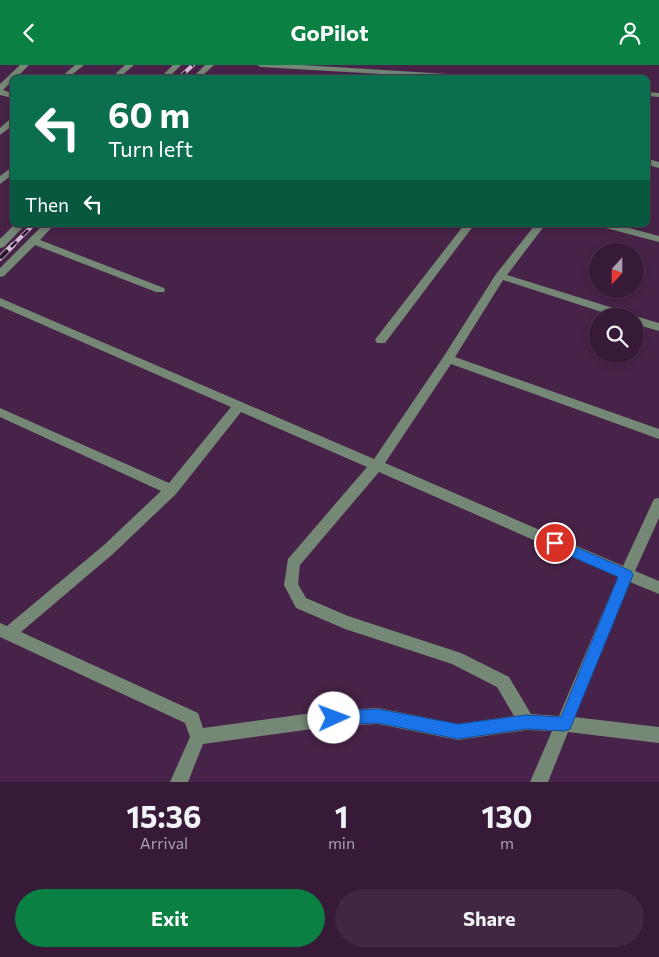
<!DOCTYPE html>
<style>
:root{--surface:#361a37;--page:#412742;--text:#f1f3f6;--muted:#aaa1ad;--line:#503852;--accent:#0b8043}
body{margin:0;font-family:Commissioner,sans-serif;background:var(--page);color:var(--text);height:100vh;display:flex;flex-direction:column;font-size:19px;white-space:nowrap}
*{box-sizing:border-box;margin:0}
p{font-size:16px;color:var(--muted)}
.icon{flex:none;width:28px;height:28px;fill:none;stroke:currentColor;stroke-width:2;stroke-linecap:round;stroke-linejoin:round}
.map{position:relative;height:717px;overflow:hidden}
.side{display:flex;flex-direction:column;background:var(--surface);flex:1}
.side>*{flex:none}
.banner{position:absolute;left:10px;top:10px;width:640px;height:152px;border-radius:8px;box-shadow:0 2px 8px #0003,0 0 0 1px var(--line);background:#0b6e4f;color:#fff;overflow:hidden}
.needle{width:32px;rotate:201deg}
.controls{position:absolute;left:589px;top:178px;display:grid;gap:10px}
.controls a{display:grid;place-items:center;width:55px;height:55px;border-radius:50%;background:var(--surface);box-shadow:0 2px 8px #0003,0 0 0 1px var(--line);font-size:25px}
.pin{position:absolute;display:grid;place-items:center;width:42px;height:42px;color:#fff;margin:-21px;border:2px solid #fff;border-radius:50%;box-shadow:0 1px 5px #0007}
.me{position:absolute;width:55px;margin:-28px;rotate:88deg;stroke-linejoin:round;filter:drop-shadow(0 0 4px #0008)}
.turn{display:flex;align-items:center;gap:18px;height:105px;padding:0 15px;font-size:22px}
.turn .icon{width:65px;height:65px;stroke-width:2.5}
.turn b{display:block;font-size:35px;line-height:42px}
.then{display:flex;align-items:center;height:48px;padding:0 15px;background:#0003;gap:10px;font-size:19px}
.eta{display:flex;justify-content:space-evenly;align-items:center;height:85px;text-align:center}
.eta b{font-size:30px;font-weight:700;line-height:35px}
.action{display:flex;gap:10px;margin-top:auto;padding:10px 15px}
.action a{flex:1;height:58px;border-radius:30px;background:var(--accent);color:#fff;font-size:20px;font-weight:700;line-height:58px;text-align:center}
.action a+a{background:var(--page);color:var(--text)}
header{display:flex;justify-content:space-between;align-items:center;height:65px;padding:0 15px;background:var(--accent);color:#fff;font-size:22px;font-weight:700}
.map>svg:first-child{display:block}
</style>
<header><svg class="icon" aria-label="back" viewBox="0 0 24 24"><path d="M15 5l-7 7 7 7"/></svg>GoPilot<svg class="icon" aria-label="person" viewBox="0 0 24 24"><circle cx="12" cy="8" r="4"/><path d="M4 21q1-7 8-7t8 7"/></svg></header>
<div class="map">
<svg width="659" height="717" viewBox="0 0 659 717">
<rect width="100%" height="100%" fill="#482349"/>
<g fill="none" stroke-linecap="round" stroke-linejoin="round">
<g fill="#748875" fill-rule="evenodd">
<path d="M20 0H29L17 12H12V16L3 25 12 28V33L0 30V19Z"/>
<path d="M75 0H84L69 12H61Z"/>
<path d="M125 0H134L120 12H112Z"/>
<path d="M173 0H181L169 12H161Z"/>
<path d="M205 0H214L201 12H193Z"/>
<path d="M257 0H302L465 10 469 12H432L261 2Z"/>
<path d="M648 27 659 28V32L648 31Z"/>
<path d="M9 55H12V61L0 70V63Z"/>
<path d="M648 94 659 97V103L648 100Z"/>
<path d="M12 102V110L0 119V111Z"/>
<path d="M14 160H25L4 182 0 183V174Z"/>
<path d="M43 160H54L40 175 164 223 165 225 164 227H156L35 180 4 211 0 212V203Z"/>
<path d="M464 160H474L385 278H377L375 275 377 272Z"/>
<path d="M535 160H545L507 210 629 248 631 251H614L503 215 455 292 659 364V374L451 299 385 398 623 501 654 434 659 433V453L635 506 659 516V529L630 517 574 652 659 662V678L568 667 548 717H530L552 666 526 665 458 675 378 659 334 661 203 679 188 717H170L190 672 185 658 0 572V558L7 561 104 480 161 426 0 352V343L169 418 231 342 0 241V233L374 394 444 291 496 209ZM241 347 367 402 288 494 284 520 296 543 345 564 452 599 497 622 514 651 458 659 378 643 334 645 203 663 198 648 21 567 114 488 176 429ZM379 407 618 512 559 651 531 649 509 612 461 588 348 551 306 533 298 519 300 500Z"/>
<path d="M601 160H618L659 171V177L602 162Z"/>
<path d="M635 251 659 258V266L635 259Z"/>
</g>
<defs>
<g id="rail-far1">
<path d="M180 12 193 0"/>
<path d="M11 182 33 160"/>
</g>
<path id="rail" d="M0 193 13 180"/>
</defs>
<use href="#rail-far1" stroke="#d6bbd6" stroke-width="4"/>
<use href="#rail" stroke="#d6bbd6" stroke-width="5.5"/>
<use href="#rail-far1" stroke="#251425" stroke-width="2.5" stroke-dasharray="8" stroke-linecap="butt"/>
<use href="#rail" stroke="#251425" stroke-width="4" stroke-dasharray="11" stroke-linecap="butt"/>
</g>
<path fill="#1a73e8" stroke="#114b97" d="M555 473 631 506 633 510 570 664 565 666 526 664 458 674 378 658 334 660 329 658 327 653 329 648 334 646 378 644 458 659 526 650 561 652 618 512 550 482 548 478Z"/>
</svg>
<div class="controls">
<a><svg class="needle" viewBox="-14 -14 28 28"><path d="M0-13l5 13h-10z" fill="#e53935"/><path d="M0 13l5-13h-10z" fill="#aaa1ad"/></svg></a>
<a><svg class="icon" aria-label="search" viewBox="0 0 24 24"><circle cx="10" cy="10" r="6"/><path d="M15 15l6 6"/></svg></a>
</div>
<div class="pin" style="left:555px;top:478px;background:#d93025"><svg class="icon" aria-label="arrive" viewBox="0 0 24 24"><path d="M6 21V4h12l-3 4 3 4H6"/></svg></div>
<svg class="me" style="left:334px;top:653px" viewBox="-20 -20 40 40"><circle r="19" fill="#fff"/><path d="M0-13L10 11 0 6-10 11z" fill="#1a73e8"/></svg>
<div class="banner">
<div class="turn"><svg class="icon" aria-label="left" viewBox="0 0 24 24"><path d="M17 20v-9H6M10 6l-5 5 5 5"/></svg><div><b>60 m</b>Turn left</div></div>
<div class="then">Then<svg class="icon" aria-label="left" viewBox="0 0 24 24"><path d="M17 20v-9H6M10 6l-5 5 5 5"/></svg></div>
</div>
</div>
<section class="side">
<div class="eta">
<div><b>15:36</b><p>Arrival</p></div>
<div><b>1</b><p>min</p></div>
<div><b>130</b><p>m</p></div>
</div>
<div class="action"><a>Exit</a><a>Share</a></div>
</section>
